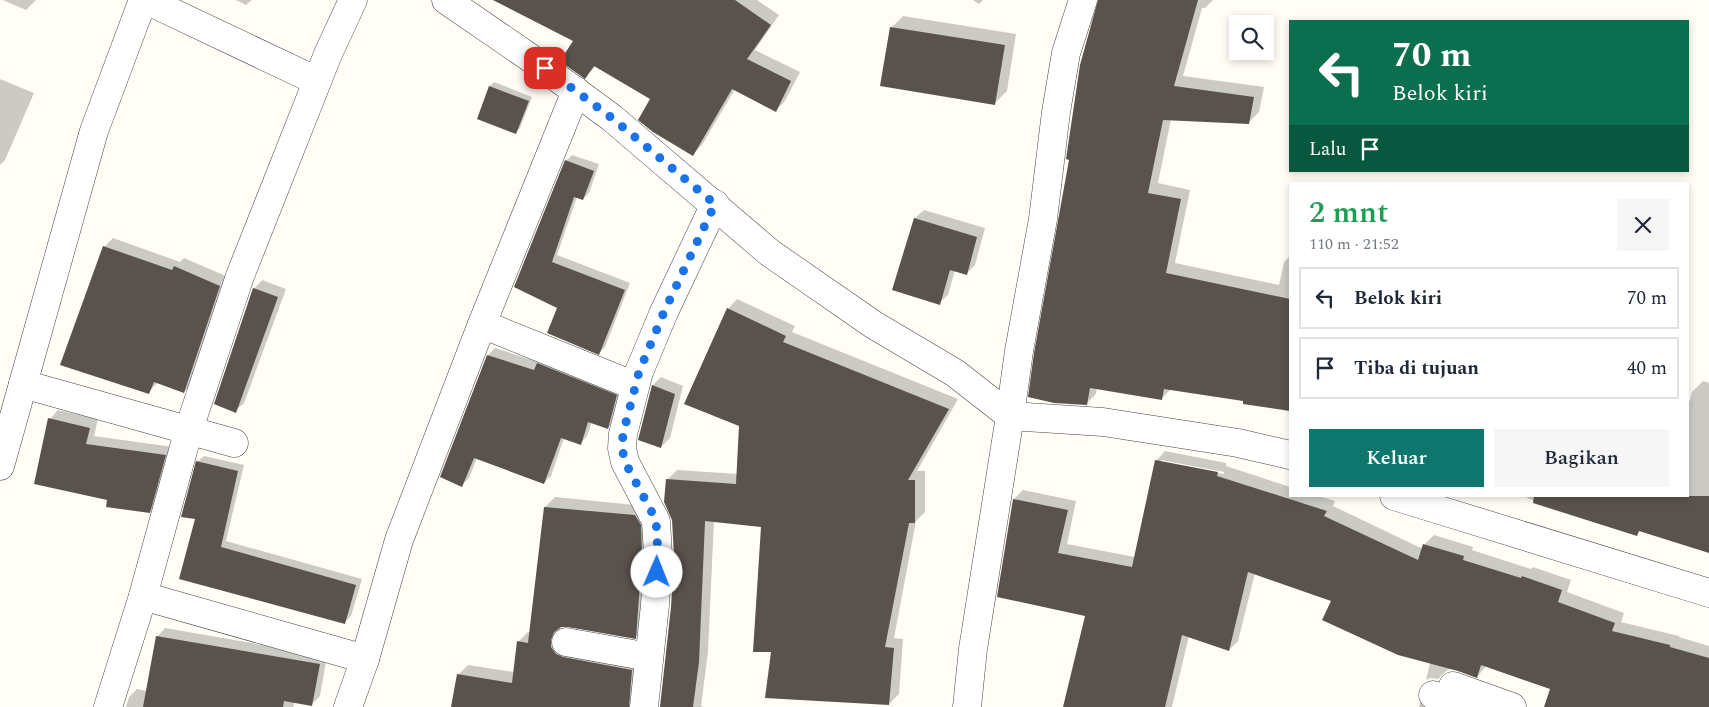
<!DOCTYPE html>
<html lang="id">
<meta charset="utf-8">
<style>
:root{--surface:#fff;--page:#f6f6f7;--text:#1f2937;--muted:#747a83;--line:#e0e1e3;--accent:#0f766e}
body{margin:0;font-family:Spectral,serif;background:var(--page);color:var(--text);height:100vh;display:flex;flex-direction:column;font-size:19px;white-space:nowrap}
*{box-sizing:border-box;margin:0}
p{font-size:16px;color:var(--muted)}
.icon{flex:none;width:28px;height:28px;fill:none;stroke:currentColor;stroke-width:2;stroke-linecap:round;stroke-linejoin:round}
.map{position:relative;flex:1;overflow:hidden}
.drawer{position:absolute;left:1289px;top:182px;width:400px;height:315px;display:flex;flex-direction:column;background:var(--surface);border-radius:0px;box-shadow:0 2px 8px #0003}
.drawer>*{flex:none}
.banner{position:absolute;left:1289px;top:20px;width:400px;height:152px;border-radius:0px;box-shadow:0 2px 8px #0003;background:#0b6e4f;color:#fff;overflow:hidden}
.controls{position:absolute;left:1229px;top:15px;display:grid;gap:10px}
.controls a{display:grid;place-items:center;width:45px;height:45px;border-radius:0px;background:var(--surface);box-shadow:0 2px 8px #0003;font-size:25px}
.pin{position:absolute;display:grid;place-items:center;width:42px;height:42px;color:#fff;margin:-21px;border-radius:10px;box-shadow:0 2px 8px #0006}
.me{position:absolute;width:55px;margin:-28px;rotate:1deg;stroke-linejoin:round;filter:drop-shadow(0 0 4px #0008)}
.turn{display:flex;align-items:center;gap:18px;height:105px;padding:0 20px;font-size:22px}
.turn .icon{width:65px;height:65px;stroke-width:2.5}
.turn b{display:block;font-size:35px;line-height:42px}
.then{display:flex;align-items:center;height:48px;padding:0 20px;background:#0003;gap:10px;font-size:19px}
.round{display:grid;place-items:center;flex:none;width:52px;height:52px;border-radius:0px;background:var(--page)}
.headline{display:flex;align-items:center;justify-content:space-between;height:85px;padding:0 20px}
h1{font-size:30px;font-weight:600;line-height:38px;color:#1e9e55}
.primary-button{display:flex;gap:10px;margin-top:auto;padding:10px 20px}
.primary-button a{flex:1;height:58px;border-radius:0px;background:var(--accent);color:#fff;font-size:20px;font-weight:600;line-height:58px;text-align:center}
.primary-button a+a{background:var(--page);color:var(--text)}
ul{padding:0;list-style:none}
li{display:flex;align-items:center;gap:15px;height:62px;margin:0 10px 8px;padding:0 10px;border:2px solid var(--line);border-radius:0px}
li div{flex:1}
li b{display:block;font-size:19px}
li em{font-style:normal}
.map>svg:first-child{display:block}
</style>
<div class="map">
<svg width="1709" height="707" viewBox="0 0 1709 707">
<rect width="100%" height="100%" fill="#fffdf5"/>
<g fill="#0003" fill-rule="evenodd">
<path d="M3 0H36L26 10Z"/>
<path d="M236 0H252L246 5Z"/>
<path d="M505 0H757L779 15 755 50 800 72 785 101 776 110 735 89 702 145 693 154 652 99 596 66 585 77 575 41Z"/>
<path d="M973 0H983L979 4Z"/>
<path d="M1099 0H1213L1205 8H1202L1183 76 1264 87 1259 112 1248 123 1171 119 1158 183 1190 190 1175 263 1279 285 1284 262 1290 256V410L1245 400 1171 389 1161 399 1097 388 1096 394 1086 404Z"/>
<path d="M903 16 1016 34 1007 91 995 103 891 28Z"/>
<path d="M0 79 34 93 5 160 0 165Z"/>
<path d="M494 82 532 97 520 128 516 132 478 118 490 86Z"/>
<path d="M572 155 599 164 589 193 583 199 577 197 557 255 630 283 605 347 599 353 558 307 515 286 566 161Z"/>
<path d="M924 210 985 228 975 265 967 273 955 270 948 295 939 303 894 290 915 218Z"/>
<path d="M113 238 180 262 184 258 228 277 193 383 184 392 158 382 148 393 104 247Z"/>
<path d="M262 280 286 289 244 403 235 411 254 289Z"/>
<path d="M737 299 795 326 792 332 958 399 917 471H925V512L916 521 894 638 903 639 899 694 889 704 772 651 763 525 714 520 708 652 701 706 704 707H661L672 607 675 556 673 519 667 480 677 470 738 474 740 425 728 309Z"/>
<path d="M495 348 539 362 545 357 623 388 615 420 608 428 592 422 587 436 580 444 564 438 551 476 544 483 477 458 469 478 462 485 488 355Z"/>
<path d="M661 377 683 386 670 438 661 447 653 385Z"/>
<path d="M1703 381 1709 383V552L1641 530 1637 534 1527 498 1528 496H1688V407L1692 392Z"/>
<path d="M58 410 98 419 94 436 173 447 158 503 149 512 108 499 50 419Z"/>
<path d="M1165 451 1226 463V466L1290 487V496H1319L1335 501 1333 506 1423 549 1424 545 1434 535 1473 547 1472 550 1531 569 1533 567 1571 580 1567 592 1624 613 1621 622 1679 636V637L1709 646V696L1701 707H1545L1551 688 1487 665 1477 677 1458 670 1450 669 1446 671 1438 679 1430 678 1426 680 1430 663 1333 600 1255 573 1238 641 1229 650 1189 636 1172 707H1078L1086 615 1014 499 1023 490 1076 501 1067 544 1135 557 1156 461ZM1161 460 1224 472V474L1161 463Z"/>
<path d="M204 456 244 465 226 541 362 579 351 616 345 622 180 578 197 518V462Z"/>
<path d="M555 497 645 506V628L635 637 561 626 560 629 561 637 641 660 642 707H453L458 675 468 665 514 672 518 642 528 632H531L545 507Z"/>
<path d="M165 628 327 656 320 696 311 705 295 702 293 707H126L129 697 137 689 147 691 157 637Z"/>
<path d="M1429 693 1458 707H1419L1420 702Z"/>
</g>
<g fill="#5a524d">
<path d="M493 0H735L771 25 747 59 791 81 776 112 732 89 693 156 653 132 638 120 650 99 594 66 585 79 560 61 573 41Z"/>
<path d="M1098 0H1198L1174 86 1254 97 1249 124 1163 120 1148 193 1181 199 1166 273 1290 299V411L1243 404V401L1164 389 1162 400 1090 388 1087 405 1054 403 1028 397 1034 353 1069 160 1066 159 1080 65Z"/>
<path d="M890 27 1005 45 995 105 880 86Z"/>
<path d="M489 86 529 101 516 134 477 119Z"/>
<path d="M565 160 594 171 583 200 574 197 552 262 625 290 599 355 547 333 557 308 514 287Z"/>
<path d="M914 218 977 237 967 275 950 270 940 305 892 290Z"/>
<path d="M103 246 172 270 174 266 220 286 184 393 154 382 149 394 60 365Z"/>
<path d="M253 288 278 297 236 413 214 404Z"/>
<path d="M727 308 786 336 783 342 949 409 908 480H915V523H909L885 647 894 648 889 705 765 698 771 652H753L761 527 705 521 699 662 693 707H660L671 607 674 556 672 520 664 502 666 479 736 484 739 426 684 404Z"/>
<path d="M487 355 534 370 537 363 617 395 608 429 588 422 581 445 561 438 544 484 474 458 462 487 440 477Z"/>
<path d="M652 385 675 394 661 448 638 440Z"/>
<path d="M48 418 90 428 86 444 166 455 150 513 106 507 107 500 34 484Z"/>
<path d="M1155 460 1218 472 1217 476 1327 511 1324 516 1418 560 1423 544 1464 556 1463 560 1521 578 1522 576 1562 590 1558 602 1615 623 1612 631 1670 645V647L1709 658V707H1544L1550 689 1481 665 1477 678 1458 671 1398 655 1322 620 1331 601 1248 572 1229 651 1182 635 1165 707H1063L1085 616 997 597 1013 499 1068 510 1058 553 1132 567Z"/>
<path d="M196 461 238 471 221 547 356 585 345 624 179 579 195 519 181 517Z"/>
<path d="M1534 496H1709V553L1639 531 1637 536 1533 503Z"/>
<path d="M544 507 635 515 641 525 642 555 636 639 568 627H561L554 632 551 640V647L556 654 563 657 632 670 629 707H451L457 674 512 683 517 641 528 643Z"/>
<path d="M156 636 320 664 312 706 284 701 283 707H143Z"/>
</g>
<g fill="none" stroke-linecap="round" stroke-linejoin="round">
<defs>
<g id="street">
<path d="M146 0 317 81"/>
<path d="M446 0 529 57 612 118 770 253 874 325 955 373 1010 416 1103 422 1238 443 1290 455"/>
<path d="M482 324 635 386"/>
<path d="M23 384 234 443"/>
<path d="M0 466 94 131 143 0"/>
<path d="M1394 496 1709 593"/>
<path d="M143 596 189 429 240 276 328 54 353 0"/>
<path d="M566 642 649 657"/>
<path d="M1453 686 1512 707"/>
<path d="M1433 695 1471 707"/>
<path d="M108 707 143 596 365 659"/>
<path d="M348 707 365 659 399 540 482 324 576 91"/>
<path d="M644 707 655 605 658 555 656 521 625 462 622 448 623 434 639 372 664 312 715 204"/>
<path d="M967 707 973 649 1010 416 1019 351 1043 219 1056 112 1066 53 1083 0"/>
</g>
</defs>
<use href="#street" stroke="#444" stroke-width="29"/>
<use href="#street" stroke="#fff" stroke-width="28"/>
</g>
<g fill="none" stroke-linecap="round" stroke-linejoin="round">
<path stroke="#1a73e8" stroke-width="9" stroke-dasharray="0 16.2" d="M545 68 612 118 715 204 664 312 639 372 623 434 622 448 625 462 656 520 658 555 657 572"/>
</g>
</svg>
<div class="controls">
<a><svg class="icon" aria-label="search" viewBox="0 0 24 24"><circle cx="10" cy="10" r="6"/><path d="M15 15l6 6"/></svg></a>
</div>
<div class="pin" style="left:545px;top:68px;background:#d93025"><svg class="icon" aria-label="arrive" viewBox="0 0 24 24"><path d="M6 21V4h12l-3 4 3 4H6"/></svg></div>
<svg class="me" style="left:657px;top:572px" viewBox="-20 -20 40 40"><circle r="19" fill="#fff"/><path d="M0-13L10 11 0 6-10 11z" fill="#1a73e8"/></svg>
<div class="banner">
<div class="turn"><svg class="icon" aria-label="left" viewBox="0 0 24 24"><path d="M17 20v-9H6M10 6l-5 5 5 5"/></svg><div><b>70 m</b>Belok kiri</div></div>
<div class="then">Lalu<svg class="icon" aria-label="arrive" viewBox="0 0 24 24"><path d="M6 21V4h12l-3 4 3 4H6"/></svg></div>
</div>
<section class="drawer">
<div class="headline"><div><h1>2 mnt</h1><p>110 m · 21:52</p></div><a class="round"><svg class="icon" aria-label="close" viewBox="0 0 24 24"><path d="M6 6l12 12M18 6L6 18"/></svg></a></div>
<ul>
<li><svg class="icon" aria-label="left" viewBox="0 0 24 24"><path d="M17 20v-9H6M10 6l-5 5 5 5"/></svg><div><b>Belok kiri</b></div><em>70 m</em></li>
<li><svg class="icon" aria-label="arrive" viewBox="0 0 24 24"><path d="M6 21V4h12l-3 4 3 4H6"/></svg><div><b>Tiba di tujuan</b></div><em>40 m</em></li>
</ul>
<div class="primary-button"><a>Keluar</a><a>Bagikan</a></div>
</section>
</div>
